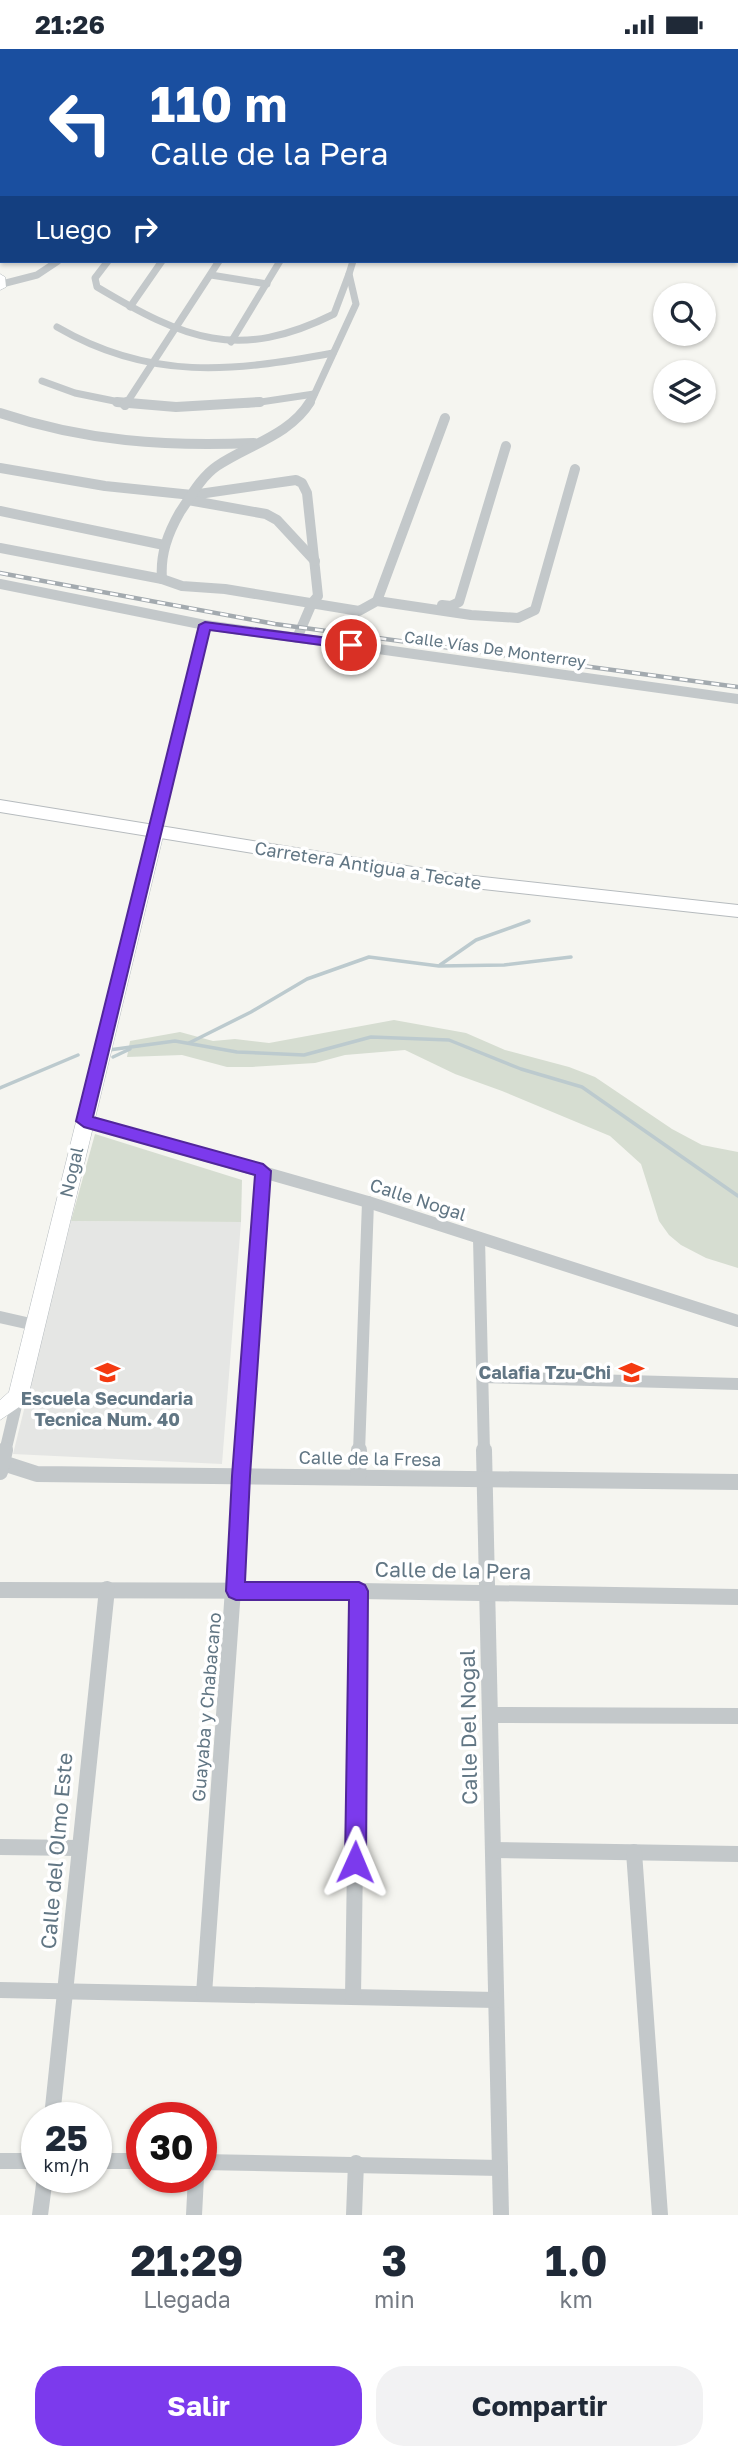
<!DOCTYPE html>
<html lang="es">
<meta charset="utf-8">
<style>
:root{--surface:#fff;--page:#f2f2f3;--text:#1f2937;--muted:#747a83;--accent:#7c3aed}
body{margin:0;font-family:"Golos Text",sans-serif;background:var(--page);color:var(--text);height:100vh;display:flex;flex-direction:column;font-size:26px;white-space:nowrap}
*{box-sizing:border-box;margin:0}
p{font-size:23px;color:var(--muted)}
.icon{flex:none;width:38px;height:38px;fill:none;stroke:currentColor;stroke-width:2;stroke-linecap:round;stroke-linejoin:round}
.map{position:relative;height:2166px;overflow:hidden}
.details{display:flex;flex-direction:column;background:var(--surface);flex:1}
.details>*{flex:none}
.guide{position:absolute;left:0px;top:0px;width:738px;height:214px;box-shadow:0 2px 5px #0004;background:#1a4fa0;color:#fff;overflow:hidden}
.tools{position:absolute;left:653px;top:234px;display:grid;gap:14px}
.tools a{display:grid;place-items:center;width:63px;height:63px;border-radius:50%;background:var(--surface);box-shadow:0 2px 5px #0004;font-size:35px}
.speed{position:absolute;left:21px;top:2053px;display:flex;gap:14px;font-size:35px;font-weight:700;text-align:center}
.speed>*{display:grid;place-content:center;width:91px;height:91px;border-radius:50%;background:var(--surface);box-shadow:0 2px 5px #0004;line-height:1}
.speed small{font-size:18px;font-weight:400}
.speed .limit{border:10px solid #d22;background:#fff;color:#111}
.pin{position:absolute;display:grid;place-items:center;width:60px;height:60px;color:#fff;margin:-30px;border:4px solid #fff;border-radius:50%;box-shadow:0 2px 7px #0007}
.me{position:absolute;width:77px;margin:-38px;rotate:1deg;stroke-linejoin:round;filter:drop-shadow(0 0 5px #0008)}
.turn{display:flex;align-items:center;gap:24px;height:147px;padding:0 35px;font-size:32px}
.turn .icon{width:91px;height:91px;stroke-width:2.5}
.turn b{display:block;font-size:49px;line-height:60px}
.then{display:flex;align-items:center;height:66px;padding:0 35px;background:#0003;gap:14px;font-size:26px}
.eta{display:flex;justify-content:space-evenly;align-items:center;height:119px;text-align:center}
.eta b{font-size:42px;font-weight:700;line-height:49px}
.primary-button{display:flex;gap:14px;margin-top:auto;padding:14px 35px}
.primary-button a{flex:1;height:80px;border-radius:28px;background:var(--accent);color:#fff;font-size:28px;font-weight:700;line-height:80px;text-align:center}
.primary-button a+a{background:var(--page);color:var(--text)}
.status{display:flex;justify-content:space-between;align-items:center;height:49px;padding:0 35px;background:var(--surface);direction:ltr}
.status svg{height:19px;fill:currentColor}
.map>svg:first-child{display:block}
</style>
<div class="status"><b>21:26</b><svg viewBox="0 0 49 12"><path d="M0 12V9h3v3zM5 12V6h3v6zM10 12V3h3v9zM15 12V0h3v12zM26 1h20v11H26zM47 4h2v5h-2z"/></svg></div>
<div class="map">
<svg width="738" height="2166" viewBox="0 0 738 2166">
<rect width="100%" height="100%" fill="#f5f5f0"/>
<path fill="#e5e6e4" d="M71 1172 241 1173 222 1415 13 1405Z"/>
<g fill="#d6ddd1">
<path d="M394 971 466 984 505 1001 569 1018 595 1028 672 1080 702 1096 738 1103V1219L706 1209 681 1196 669 1186 659 1172 641 1115 610 1087 502 1042 455 1025 405 1001 345 1006 315 1014 252 1018H227L182 1006 127 1008 130 992 180 983 213 992 235 990 269 994Z"/>
<path d="M95 1085 242 1131 241 1173 71 1172Z"/>
</g>
<g fill="none" stroke-linecap="round" stroke-linejoin="round">
<g stroke="#bccace" stroke-width="3.5">
<path d="M440 916 476 891 529 872"/>
<path d="M189 994 251 963 307 930 369 908 439 917 504 916 571 908"/>
<path d="M109 1001 175 992 237 1003 304 1006 371 988 449 991 521 1020 582 1038 738 1147"/>
<path d="M113 1008 130 1000"/>
<path d="M0 1039 78 1006"/>
</g>
<defs>
<g id="secondary">
<path d="M163 0H196L197 2H165Z"/>
<path d="M219 0H281L282 1 221 2Z"/>
<path d="M0 225 5 228 6 238 0 241Z"/>
<path d="M156 778 164 783 28 1348 25 1354 0 1371V1351L9 1343 148 783Z"/>
</g>
<path id="primary" d="M0 751 456 825 738 856V868L456 837 0 763Z"/>
</defs>
<use href="#secondary" stroke="#b5bbbf" stroke-width="1"/>
<use href="#primary" stroke="#b6bbbe" stroke-width="2"/>
<g stroke="#c3c8ca" stroke-width="7">
<path d="M359 0 362 2"/>
<path d="M517 0 525 2"/>
<path d="M577 0 581 2"/>
<path d="M676 0 689 2"/>
<path d="M327 2 331 0"/>
<path d="M108 212 95 229 97 238C184 290 238 313 334 265L349 225"/>
<path d="M211 226 267 235"/>
<path d="M2 235 37 226 58 212"/>
<path d="M130 258 162 212"/>
<path d="M57 278C150 332 232 323 333 304"/>
<path d="M231 293 280 212"/>
<path d="M42 332 75 344 129 355"/>
<path d="M126 355 219 212"/>
<path d="M247 355 314 345"/>
<path d="M310 355 356 255 349 225 353 212"/>
</g>
<g stroke="#c3c8ca" stroke-width="10">
<path d="M117 353 176 358 260 353"/>
<path d="M125 356 127 353"/>
<path d="M0 364C84 392 166 398 254 394"/>
<path d="M0 419 105 437 192 446 296 431 302 434 307 444 318 547 312 554 297 589"/>
<path d="M188 451 266 465 277 471 315 512"/>
<path d="M0 462 164 496"/>
<path d="M0 499 162 530 182 537 225 540 359 562 377 552 471 566 518 569 535 561 575 420"/>
<path d="M162 530C160 505 168 484 180 463 191 447 201 428 217 417 248 396 290 386 310 353"/>
<path d="M0 535 205 576 738 650"/>
<path d="M377 552 445 369"/>
<path d="M442 556 451 557 459 553 506 397"/>
<path d="M156 783 205 576"/>
</g>
<g stroke="#c3c8ca" stroke-width="12">
<path d="M84 1072 368 1153 738 1272"/>
<path d="M479 1189 484 1403"/>
<path d="M0 1268 35 1276"/>
<path d="M482 1328 738 1335"/>
<path d="M5 1403 18 1348"/>
<path d="M243 1403 263 1122"/>
<path d="M359 1403 368 1153"/>
</g>
<g stroke="#c3c8ca" stroke-width="16">
<path d="M484 1401 501 2166"/>
<path d="M0 1413 37 1425 738 1433"/>
<path d="M0 1423 5 1401"/>
<path d="M358 1428 359 1401"/>
<path d="M0 1541 359 1542 738 1548"/>
<path d="M490 1666 738 1667"/>
<path d="M0 1798 78 1799"/>
<path d="M493 1801 738 1805"/>
<path d="M634 1803 660 2166"/>
<path d="M0 1941 496 1951"/>
<path d="M204 1945 243 1401"/>
<path d="M353 1948 359 1542"/>
<path d="M52 2068 107 1540"/>
<path d="M0 2112H37"/>
<path d="M96 2112H142"/>
<path d="M201 2113 500 2119"/>
<path d="M40 2166 45 2128"/>
<path d="M194 2166 196 2128"/>
<path d="M354 2166 356 2114"/>
</g>
<use href="#secondary" fill="#fff" fill-rule="evenodd"/>
<use href="#primary" fill="#fff" fill-rule="evenodd"/>
<defs>
<path id="rail" d="M0 524 275 575 738 638"/>
</defs>
<use href="#rail" stroke="#a3aaaf" stroke-width="4.5"/>
<use href="#rail" stroke="#fff" stroke-width="2.5" stroke-dasharray="8" stroke-linecap="butt"/>
</g>
<path fill="#7c3aed" stroke="#51269a" stroke-width="2" d="M205 573 351 592 357 596 351 600 210 581 93 1068 263 1115 271 1122 250 1427 245 1533H359L365 1536 368 1542 366 1813 362 1820 355 1823 348 1820 345 1813 349 1551H236L229 1548 226 1542 232 1427 255 1126 84 1078 76 1072 199 576Z"/>
<defs>
<symbol id="school-bare" viewBox="-9 -9 18 18"><path d="M0-5L7-2L0 1L-7-2ZM-4 1L0 2.5L4 1V4Q0 6-4 4Z" fill="#f43a11" stroke="#fff" stroke-width="2.5" paint-order="stroke"/></symbol>
</defs>
<g fill-rule="evenodd">
<use href="#school-bare" x="90" y="1306" width="35" height="35"/>
<use href="#school-bare" x="614" y="1306" width="35" height="35"/>
</g>
<g text-anchor="middle" stroke-width="7" stroke-linejoin="round" paint-order="stroke">
<g font-size="16" fill="#617684" stroke="#fff">
<text transform="translate(495 600) rotate(8)" y="6">Calle Vías De Monterrey</text>
</g>
<g font-size="18" fill="#617684" stroke="#fff">
<text transform="translate(368 817) rotate(9)" y="6">Carretera Antigua a Tecate</text>
<text transform="translate(72 1123) rotate(-77)" y="6">Nogal</text>
<text transform="translate(418 1151) rotate(18)" y="6">Calle Nogal</text>
<text transform="translate(370 1410) rotate(1)" y="6">Calle de la Fresa</text>
<text transform="translate(207 1658) rotate(-85)" y="6">Guayaba y Chabacano</text>
</g>
<g font-size="18" font-weight="bold" fill="#617684" stroke="#fff" text-anchor="end">
<text x="611" y="1330">Calafia Tzu-Chi</text>
<text x="107" y="1356" text-anchor="middle">Escuela Secundaria<tspan x="107" dy="21">Tecnica Num. 40</tspan></text>
</g>
<g font-size="21" fill="#617684" stroke="#fff">
<text transform="translate(453 1522) rotate(1)" y="7">Calle de la Pera</text>
<text transform="translate(469 1678) rotate(-91)" y="7">Calle Del Nogal</text>
<text transform="translate(57 1802) rotate(-85)" y="7">Calle del Olmo Este</text>
</g>
</g>
</svg>
<div class="tools">
<a><svg class="icon" aria-label="search" viewBox="0 0 24 24"><circle cx="10" cy="10" r="6"/><path d="M15 15l6 6"/></svg></a>
<a><svg class="icon" aria-label="layers" viewBox="0 0 24 24"><path d="M12 4l9 5-9 5-9-5zM3 14l9 5 9-5"/></svg></a>
</div>
<div class="speed"><div>25<small>km/h</small></div><div class="limit">30</div></div>
<div class="pin" style="left:351px;top:596px;background:#d93025"><svg class="icon" aria-label="arrive" viewBox="0 0 24 24"><path d="M6 21V4h12l-3 4 3 4H6"/></svg></div>
<svg class="me" style="left:355px;top:1813px" viewBox="-20 -20 40 40"><path d="M0-17L14 15 0 8-14 15z" fill="#7c3aed" stroke="#fff" stroke-width="4"/></svg>
<div class="guide">
<div class="turn"><svg class="icon" aria-label="left" viewBox="0 0 24 24"><path d="M17 20v-9H6M10 6l-5 5 5 5"/></svg><div><b>110 m</b>Calle de la Pera</div></div>
<div class="then">Luego<svg class="icon" aria-label="right" viewBox="0 0 24 24"><path d="M7 20v-9h11M14 6l5 5-5 5"/></svg></div>
</div>
</div>
<section class="details">
<div class="eta">
<div><b>21:29</b><p>Llegada</p></div>
<div><b>3</b><p>min</p></div>
<div><b>1.0</b><p>km</p></div>
</div>
<div class="primary-button"><a>Salir</a><a>Compartir</a></div>
</section>
